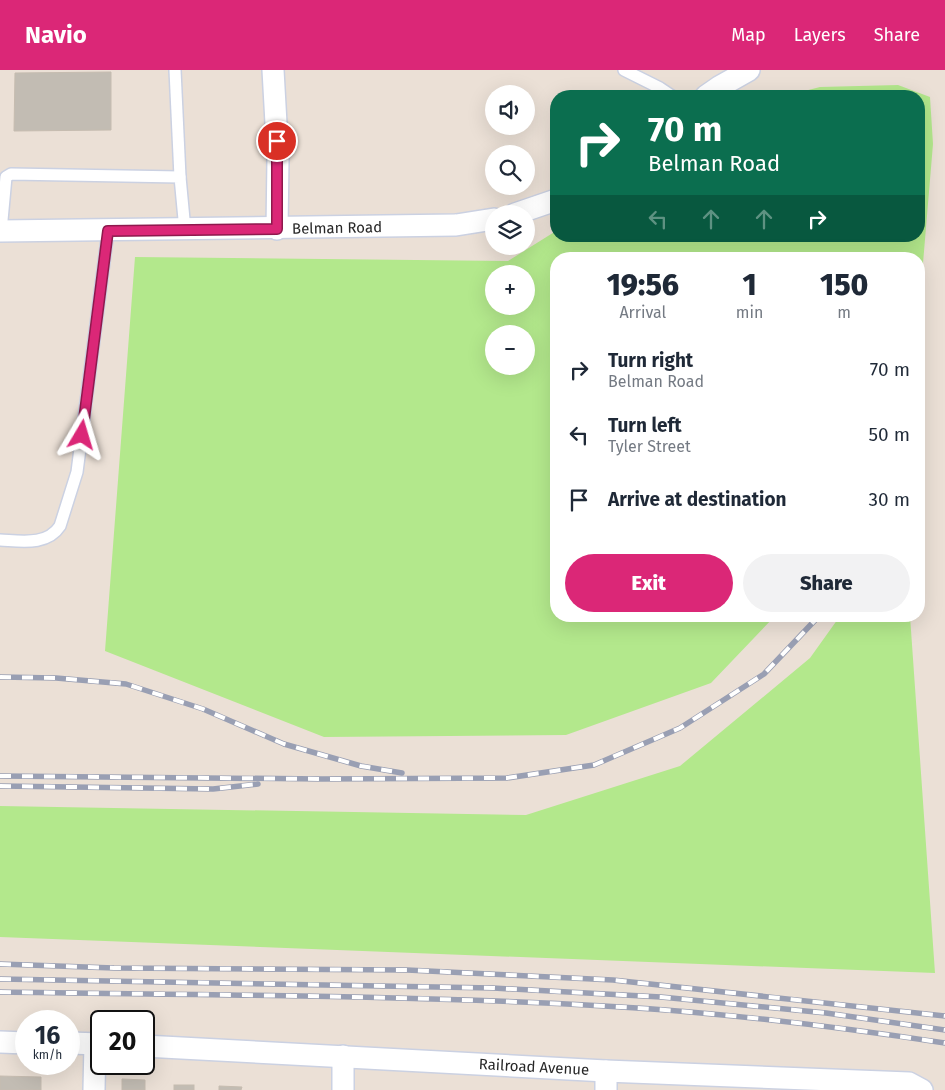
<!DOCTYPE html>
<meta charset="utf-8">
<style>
:root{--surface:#fff;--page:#f2f2f3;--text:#1f2937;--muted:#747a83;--accent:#db2777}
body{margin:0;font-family:"Fira Sans",sans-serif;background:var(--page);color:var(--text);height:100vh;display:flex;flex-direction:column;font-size:19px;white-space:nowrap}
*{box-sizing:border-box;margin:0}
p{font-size:16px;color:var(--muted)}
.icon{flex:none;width:28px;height:28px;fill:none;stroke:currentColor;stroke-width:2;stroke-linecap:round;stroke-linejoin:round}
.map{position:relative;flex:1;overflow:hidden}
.side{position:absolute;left:550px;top:182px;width:375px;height:370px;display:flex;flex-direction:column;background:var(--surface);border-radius:20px;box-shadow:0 5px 20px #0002}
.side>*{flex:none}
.top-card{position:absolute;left:550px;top:20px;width:375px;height:152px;border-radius:20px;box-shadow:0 5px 20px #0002;background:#0b6e4f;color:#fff;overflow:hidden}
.controls{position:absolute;left:485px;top:15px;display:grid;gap:10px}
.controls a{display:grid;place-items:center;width:50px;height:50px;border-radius:50%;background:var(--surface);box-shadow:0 5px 20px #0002;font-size:25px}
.speed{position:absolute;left:15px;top:940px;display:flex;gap:10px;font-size:25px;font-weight:700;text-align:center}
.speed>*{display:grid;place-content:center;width:65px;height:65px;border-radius:50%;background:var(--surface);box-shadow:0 5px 20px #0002;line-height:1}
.speed small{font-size:12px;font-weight:400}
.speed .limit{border:2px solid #111;border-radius:8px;background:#fff;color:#111}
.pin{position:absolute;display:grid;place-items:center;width:42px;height:42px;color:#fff;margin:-21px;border:2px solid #fff;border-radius:50%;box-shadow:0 1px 5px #0007}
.me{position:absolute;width:55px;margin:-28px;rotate:7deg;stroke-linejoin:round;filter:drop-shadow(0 0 4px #0008)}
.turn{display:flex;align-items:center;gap:18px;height:105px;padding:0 15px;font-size:22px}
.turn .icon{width:65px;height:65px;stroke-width:2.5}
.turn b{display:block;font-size:35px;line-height:42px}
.lanes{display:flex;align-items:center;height:48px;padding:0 15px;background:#0003;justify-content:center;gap:25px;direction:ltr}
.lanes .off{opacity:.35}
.eta{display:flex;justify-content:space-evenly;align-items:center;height:85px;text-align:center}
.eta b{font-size:30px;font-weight:800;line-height:35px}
.cta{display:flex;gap:10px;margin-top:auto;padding:10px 15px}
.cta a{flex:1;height:58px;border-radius:30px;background:var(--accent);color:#fff;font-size:20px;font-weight:800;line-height:58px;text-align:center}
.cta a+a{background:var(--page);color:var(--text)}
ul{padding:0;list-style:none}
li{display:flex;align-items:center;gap:15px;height:65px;padding:0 15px}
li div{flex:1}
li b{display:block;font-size:19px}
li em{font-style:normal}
header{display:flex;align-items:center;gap:30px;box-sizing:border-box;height:70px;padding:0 25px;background:var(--accent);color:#fff}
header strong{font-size:24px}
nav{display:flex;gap:28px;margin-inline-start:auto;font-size:18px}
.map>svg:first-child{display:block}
</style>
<header>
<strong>Navio</strong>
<nav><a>Map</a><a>Layers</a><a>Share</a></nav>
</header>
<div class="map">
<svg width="945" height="1020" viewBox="0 0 945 1020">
<rect width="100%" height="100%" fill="#ebe0d6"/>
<g fill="#b3e88c" fill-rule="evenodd">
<path d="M898 15 930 27 933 74 919 241V189H556V546H775L711 613 566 665 324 667 105 581 135 187 508 191 556 161V166H919V26H785L820 17ZM494 204H526V236H494ZM494 264H526V296H494Z"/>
<path d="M840 546H910L935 903 0 867V736L526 745 680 696 810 588Z"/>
</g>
<g fill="#c2bcb3" stroke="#c6bcb0">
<path d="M111 2V60L14 61 15 3Z"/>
<path d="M0 1006 41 1007V1020H0Z"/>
<path d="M122 1009 145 1010V1020H122Z"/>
<rect x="174" y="1015" width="20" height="5"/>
<path d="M219 1016 242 1017 241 1020H219Z"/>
</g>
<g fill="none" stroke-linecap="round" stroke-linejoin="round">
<defs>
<g id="service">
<path d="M175 0 180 107"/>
<path d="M624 0 660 18 672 26"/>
<path d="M1 161 6 107 11 104 180 107 185 160"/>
<path d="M0 470C21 471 47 476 60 456L77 402 108 161"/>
</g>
<g id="minor">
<path d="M273 0 278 89 277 159"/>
<path d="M706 26 719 17 749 0"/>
<path d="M515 144 556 130"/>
<path d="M0 161 456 155 494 149"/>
<path d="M0 972 26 973"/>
<path d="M69 973 101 974"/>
<path d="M144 976 606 1001 909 1013 922 1020"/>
<path d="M94 1020 95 973"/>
<path d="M343 1020V986"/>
<path d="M606 1020V1001"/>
</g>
</defs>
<use href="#service" stroke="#cbd1e2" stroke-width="14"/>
<use href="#minor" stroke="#cbd1e2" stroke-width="24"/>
<use href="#service" stroke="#fff" stroke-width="11"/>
<use href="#minor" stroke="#fff" stroke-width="21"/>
<defs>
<g id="rail">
<path d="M0 607 56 608 126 614 203 639 284 674 361 696 402 703"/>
<path d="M0 706 322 709 507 708 594 695 680 658 764 604 819 546"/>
<path d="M0 716 213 719 258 714"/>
<path d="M0 894 114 898 407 900 613 910 945 946"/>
<path d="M0 909 493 918 661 927 826 943 945 960"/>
<path d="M0 922C201 925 403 925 604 936 718 942 832 956 945 973"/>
</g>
</defs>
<use href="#rail" stroke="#999fb3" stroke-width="5.5"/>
<use href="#rail" stroke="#fff" stroke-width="4" stroke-dasharray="11" stroke-linecap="butt"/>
</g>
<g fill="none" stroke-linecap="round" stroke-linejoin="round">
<defs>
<path id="route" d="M82 365 108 161 277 159V71"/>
</defs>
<use href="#route" stroke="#8e194d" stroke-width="12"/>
<use href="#route" stroke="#db2777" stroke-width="9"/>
</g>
<g text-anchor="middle" stroke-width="4" stroke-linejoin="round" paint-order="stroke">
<g font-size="15" fill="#272727" stroke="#fff">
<text transform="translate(337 158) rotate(-1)" y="5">Belman Road</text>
<text transform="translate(534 997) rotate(3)" y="5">Railroad Avenue</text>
</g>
</g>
</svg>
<div class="controls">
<a><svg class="icon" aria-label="sound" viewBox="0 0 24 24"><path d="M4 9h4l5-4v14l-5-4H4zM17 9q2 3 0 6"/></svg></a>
<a><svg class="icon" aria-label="search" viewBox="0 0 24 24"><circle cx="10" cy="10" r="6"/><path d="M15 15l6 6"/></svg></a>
<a><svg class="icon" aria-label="layers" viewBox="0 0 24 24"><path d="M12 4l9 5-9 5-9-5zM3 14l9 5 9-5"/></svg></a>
<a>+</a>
<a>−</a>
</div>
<div class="speed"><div>16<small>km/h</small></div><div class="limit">20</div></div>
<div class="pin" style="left:277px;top:71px;background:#d93025"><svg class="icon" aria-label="arrive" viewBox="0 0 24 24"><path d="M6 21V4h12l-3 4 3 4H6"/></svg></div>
<svg class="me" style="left:82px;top:365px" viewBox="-20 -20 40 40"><path d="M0-17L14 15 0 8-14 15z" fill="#db2777" stroke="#fff" stroke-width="4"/></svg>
<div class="top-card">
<div class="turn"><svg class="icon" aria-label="right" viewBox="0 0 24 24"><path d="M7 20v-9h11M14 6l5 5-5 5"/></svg><div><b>70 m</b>Belman Road</div></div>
<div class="lanes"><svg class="icon off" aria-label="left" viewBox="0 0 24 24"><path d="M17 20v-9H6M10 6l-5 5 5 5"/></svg><svg class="icon off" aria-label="ahead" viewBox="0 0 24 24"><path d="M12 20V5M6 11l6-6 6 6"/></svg><svg class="icon off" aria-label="ahead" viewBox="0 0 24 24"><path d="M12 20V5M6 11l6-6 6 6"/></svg><svg class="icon" aria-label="right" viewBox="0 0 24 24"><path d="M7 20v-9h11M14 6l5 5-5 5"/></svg></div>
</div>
<section class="side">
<div class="eta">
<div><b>19:56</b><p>Arrival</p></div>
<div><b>1</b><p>min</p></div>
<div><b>150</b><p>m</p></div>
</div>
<ul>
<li><svg class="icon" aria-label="right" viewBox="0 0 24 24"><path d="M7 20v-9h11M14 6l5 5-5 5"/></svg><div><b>Turn right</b><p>Belman Road</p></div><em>70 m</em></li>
<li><svg class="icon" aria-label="left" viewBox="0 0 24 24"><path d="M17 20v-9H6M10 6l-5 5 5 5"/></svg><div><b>Turn left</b><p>Tyler Street</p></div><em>50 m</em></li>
<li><svg class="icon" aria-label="arrive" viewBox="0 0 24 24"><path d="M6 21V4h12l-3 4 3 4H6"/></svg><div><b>Arrive at destination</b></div><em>30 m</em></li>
</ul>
<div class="cta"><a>Exit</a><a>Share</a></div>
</section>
</div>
